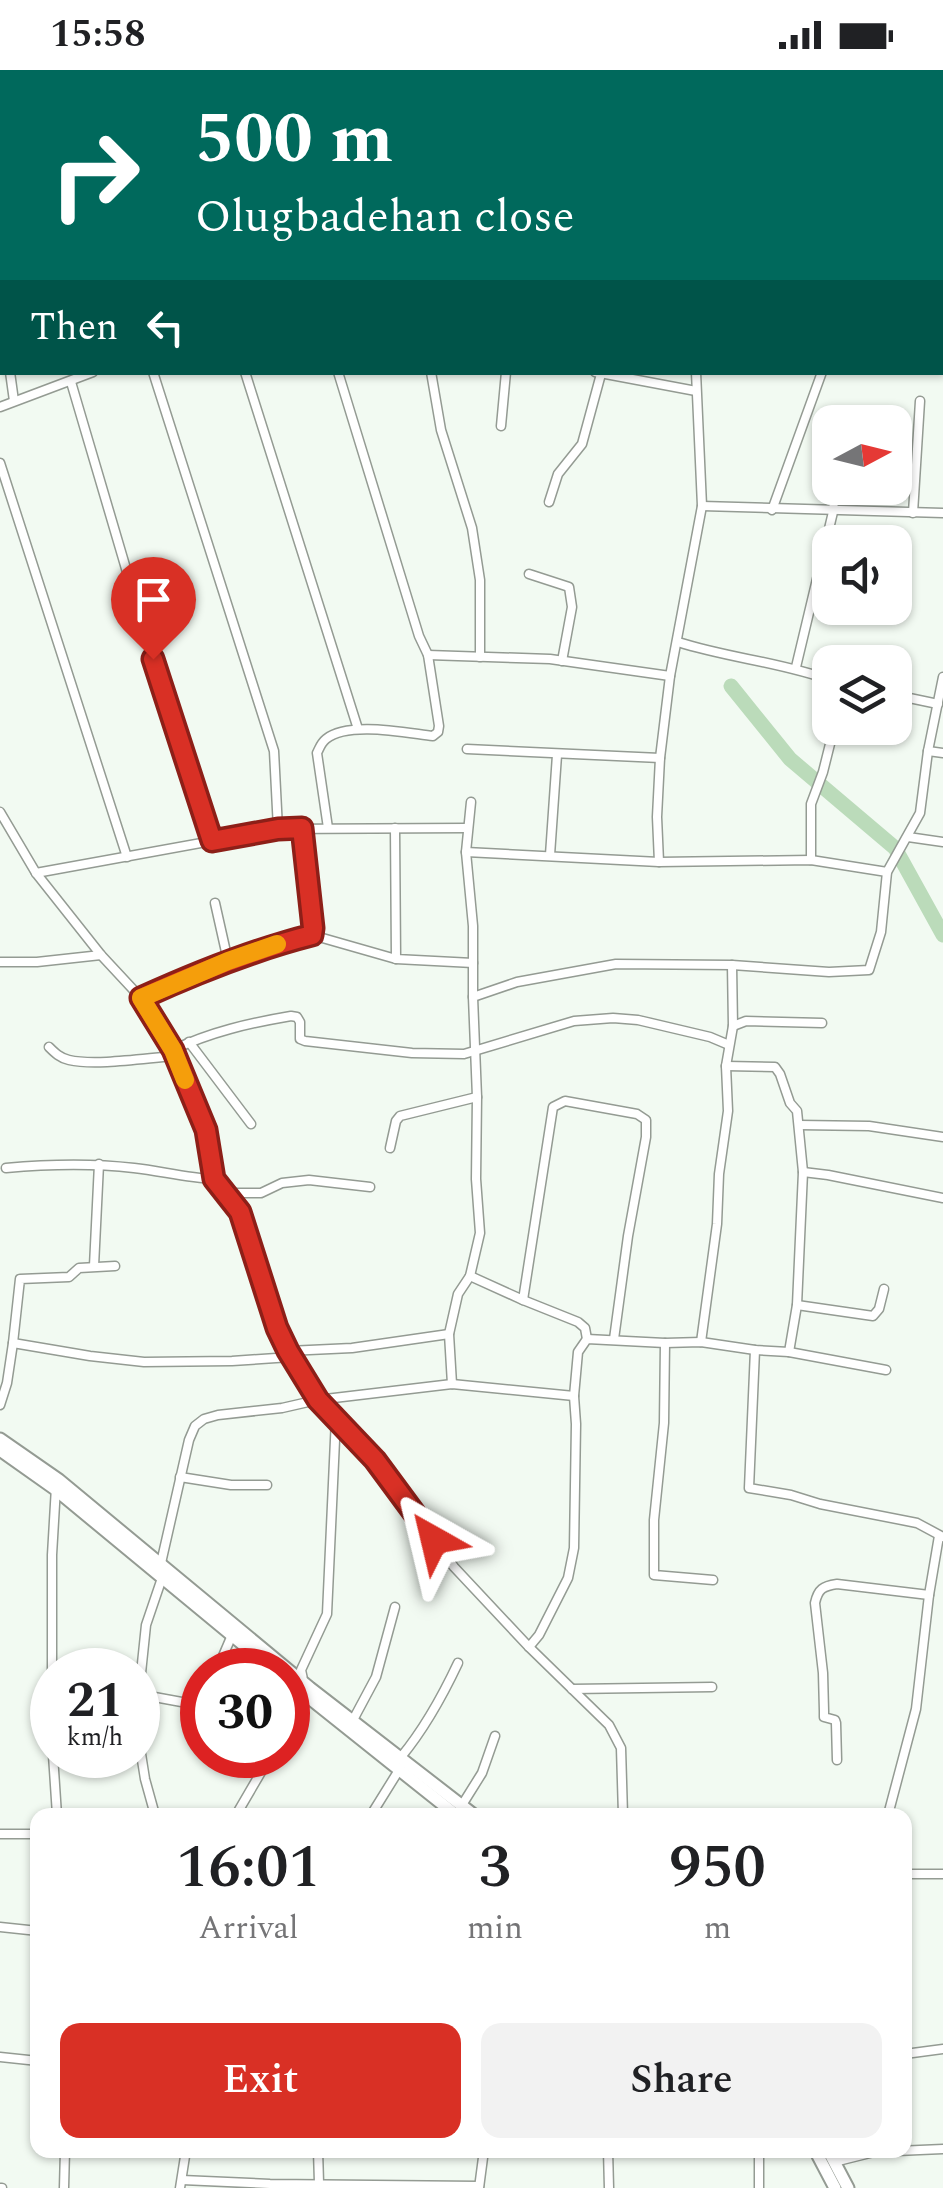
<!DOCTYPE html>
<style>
:root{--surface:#fff;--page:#f2f2f2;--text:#202124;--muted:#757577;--accent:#d93025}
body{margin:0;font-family:Spectral,serif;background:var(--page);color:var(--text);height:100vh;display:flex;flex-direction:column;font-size:38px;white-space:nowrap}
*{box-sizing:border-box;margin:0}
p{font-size:32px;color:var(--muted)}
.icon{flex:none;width:55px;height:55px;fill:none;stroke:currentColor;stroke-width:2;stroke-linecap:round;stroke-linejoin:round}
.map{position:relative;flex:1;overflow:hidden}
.details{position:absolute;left:30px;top:1738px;width:882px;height:350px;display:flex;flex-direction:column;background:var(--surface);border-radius:20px;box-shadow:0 2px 8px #0004}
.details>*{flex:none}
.top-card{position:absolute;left:0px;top:0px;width:945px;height:305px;box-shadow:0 2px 8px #0004;background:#00695c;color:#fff;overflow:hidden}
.needle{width:65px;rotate:83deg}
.buttons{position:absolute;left:812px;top:335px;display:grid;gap:20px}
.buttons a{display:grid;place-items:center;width:100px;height:100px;border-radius:20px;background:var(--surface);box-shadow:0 2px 8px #0004;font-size:50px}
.speed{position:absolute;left:30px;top:1578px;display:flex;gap:20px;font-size:50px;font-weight:700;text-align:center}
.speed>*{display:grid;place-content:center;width:130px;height:130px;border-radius:50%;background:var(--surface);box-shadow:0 2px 8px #0004;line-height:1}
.speed small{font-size:25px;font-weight:400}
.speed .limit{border:15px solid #d22;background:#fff;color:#111}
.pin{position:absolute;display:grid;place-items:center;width:85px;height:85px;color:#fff;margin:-102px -42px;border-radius:50% 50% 50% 0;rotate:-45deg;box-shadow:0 0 10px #0007}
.pin .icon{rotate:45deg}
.me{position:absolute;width:110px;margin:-55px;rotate:323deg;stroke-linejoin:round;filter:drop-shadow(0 0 8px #0008)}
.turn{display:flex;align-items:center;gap:35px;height:210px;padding:0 30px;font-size:45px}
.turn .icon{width:130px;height:130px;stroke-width:2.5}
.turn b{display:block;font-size:70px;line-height:85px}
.then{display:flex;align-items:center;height:95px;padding:0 30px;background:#0003;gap:20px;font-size:38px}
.eta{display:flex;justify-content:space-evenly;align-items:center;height:170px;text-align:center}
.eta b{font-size:60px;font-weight:600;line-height:70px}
.action{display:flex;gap:20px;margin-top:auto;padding:20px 30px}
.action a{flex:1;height:115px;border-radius:20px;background:var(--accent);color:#fff;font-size:40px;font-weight:600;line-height:115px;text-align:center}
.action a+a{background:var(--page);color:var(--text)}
.status{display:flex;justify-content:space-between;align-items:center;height:70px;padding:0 50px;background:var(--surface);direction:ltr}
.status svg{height:28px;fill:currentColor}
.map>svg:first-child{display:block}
</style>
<div class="status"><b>15:58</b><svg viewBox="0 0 49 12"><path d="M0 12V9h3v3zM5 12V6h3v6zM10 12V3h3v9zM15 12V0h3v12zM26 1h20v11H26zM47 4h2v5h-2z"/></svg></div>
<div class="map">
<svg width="943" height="2118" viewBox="0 0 943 2118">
<rect width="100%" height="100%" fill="#f2faf2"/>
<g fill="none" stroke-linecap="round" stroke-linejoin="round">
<path stroke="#bbdbba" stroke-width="15" d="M731 616 790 689 895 778 943 865"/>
<defs>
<g id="minor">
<path d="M231 0 238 2"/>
<path d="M694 0V2"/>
<path d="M147 2 148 0"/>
<path d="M486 2 492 0"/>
<path d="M785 2 786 0"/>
<path d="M0 77H2"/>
<path d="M942 96H943"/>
<path d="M10 302 14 331"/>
<path d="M153 302 274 681 278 759"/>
<path d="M245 302 358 659"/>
<path d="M431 302 441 360 472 458 480 510V587"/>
<path d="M595 302 696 321"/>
<path d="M71 312 142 553 212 771"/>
<path d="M0 337 93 302"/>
<path d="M501 356 506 302"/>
<path d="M0 393 127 787"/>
<path d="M549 432 558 404 582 374 601 304"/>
<path d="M702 436 943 443"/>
<path d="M772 440 822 302"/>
<path d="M913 443 920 331"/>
<path d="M529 504 569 517 572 537 562 591"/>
<path d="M678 572C728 588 780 592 830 610"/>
<path d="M428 585 550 589 670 606"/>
<path d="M796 597 833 442 835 418"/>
<path d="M895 625 938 634"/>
<path d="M467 679 660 688"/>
<path d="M928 681 943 683"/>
<path d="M471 732 466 782 473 856V927"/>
<path d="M0 742 36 803 101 885 141 928 173 980 206 1060 214 1109 240 1142 277 1258 288 1281 317 1330 375 1390 454 1497 529 1577 609 1655 621 1678 623 1745"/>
<path d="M302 758 312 865"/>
<path d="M328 758 317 683C320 677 321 673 326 669 348 651 406 663 433 666L438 662 439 656 428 585 419 566 338 302"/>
<path d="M395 758 396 889 473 893"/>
<path d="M908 767 943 772"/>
<path d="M466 782 659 792 811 790 887 802"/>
<path d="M550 785 557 685"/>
<path d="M811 790V734L823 702 834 658"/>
<path d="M659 792 657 747 660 688 670 606 702 436 696 302"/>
<path d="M36 803 278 759 467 758"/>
<path d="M215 833 228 891"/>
<path d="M0 892H37L101 885"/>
<path d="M141 928 228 891 281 873 312 865 396 889"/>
<path d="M733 956 746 951 822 953"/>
<path d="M189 972 251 1054"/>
<path d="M49 977C55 983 60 988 69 990 96 996 146 988 175 986"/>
<path d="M173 980C210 962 250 953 291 946L297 947 300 952V969L305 971 412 983 464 984 574 951 613 948 638 950 710 967 729 975"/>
<path d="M726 996 775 997 780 1004 790 1033 797 1041 803 1102 797 1235 789 1282"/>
<path d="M799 1055 869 1056 943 1067"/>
<path d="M390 1078 396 1051 400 1046 477 1027"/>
<path d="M6 1098C49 1094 91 1093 134 1098 161 1101 187 1108 214 1109"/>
<path d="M803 1102 828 1105 943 1128"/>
<path d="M225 1123H261L282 1113 309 1110 370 1117"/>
<path d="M94 1196 99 1094"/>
<path d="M470 1206 523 1230 553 1037 565 1031 637 1044 646 1050V1067L628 1166 614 1269"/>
<path d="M523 1230 578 1252 585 1258 587 1269"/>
<path d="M797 1235 873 1246 879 1239 884 1219"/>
<path d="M701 1272 717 1154 719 1104 728 1041 726 996 733 956 732 895"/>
<path d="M13 1273 90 1286 144 1292 232 1291 291 1287"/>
<path d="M665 1273 664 1353 654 1450V1505L713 1510"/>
<path d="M755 1280 749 1418 791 1425 820 1434 917 1453 943 1467"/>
<path d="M288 1281 352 1278 449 1264"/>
<path d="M452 1314 449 1264 458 1224 470 1206 480 1163 476 1109 477 1027 473 927 517 912 616 894 732 895 829 902 869 900 881 862 887 802 920 743 928 681 943 607"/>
<path d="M0 1335 7 1313 13 1273 20 1209 69 1207 79 1198 115 1196"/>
<path d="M180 1407 231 1415H267"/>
<path d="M161 1493 189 1370 195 1356 204 1349 218 1345 282 1338 317 1330 452 1314 574 1326"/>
<path d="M529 1577 539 1565 568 1508 574 1478 576 1354 574 1326 578 1282 587 1269 665 1273 701 1272 755 1280 789 1282 886 1300"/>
<path d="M217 1600 232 1565"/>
<path d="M572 1619 712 1617"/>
<path d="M138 1624 198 1635 202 1633"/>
<path d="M138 1632 146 1555 162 1508"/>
<path d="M353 1650 376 1607 395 1537"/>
<path d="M288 1657C298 1640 307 1620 301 1600L327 1544 336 1348"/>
<path d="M138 1665 145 1709 155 1745"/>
<path d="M52 1682V1485L56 1417"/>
<path d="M53 1685 57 1745"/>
<path d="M401 1687C425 1658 442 1627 458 1593"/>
<path d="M837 1690 836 1653 835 1650 824 1647V1641L823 1603 815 1533C818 1519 823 1516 837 1514L929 1525"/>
<path d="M462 1735 482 1703 495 1666"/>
<path d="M236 1745 271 1685"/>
<path d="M371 1745 399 1700"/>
<path d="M888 1745 916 1639 929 1525 939 1466"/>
<path d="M0 1764H38"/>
<path d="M905 1804H943"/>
<path d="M0 1857 38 1861"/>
<path d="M905 1984 943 1979"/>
<path d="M0 1987 38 1991"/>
<path d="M318 2080 319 2113"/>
<path d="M608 2080 609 2118"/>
<path d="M759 2080V2118"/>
<path d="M834 2092 874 2082 943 2079"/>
<path d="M182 2110 270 2114 479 2116"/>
<path d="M0 2118H2"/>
<path d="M64 2118 65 2080"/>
<path d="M180 2118 186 2080"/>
<path d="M479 2118 484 2080"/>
</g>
<g id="primary">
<path d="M0 1369 59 1410 310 1618 474 1745"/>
<path d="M0 1380 55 1419 274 1600"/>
<path d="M288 1611 456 1745"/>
<path d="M815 2080 835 2118"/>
<path d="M828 2080 848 2118"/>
</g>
</defs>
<use href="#minor" stroke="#949b93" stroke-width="11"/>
<use href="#primary" stroke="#949b93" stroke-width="15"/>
<use href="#minor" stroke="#fff" stroke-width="8"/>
<use href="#primary" stroke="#fff" stroke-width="11"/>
</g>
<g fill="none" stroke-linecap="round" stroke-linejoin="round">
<defs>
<path id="route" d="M153 589 212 771 278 759 302 758 313 858 312 865C253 880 196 903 141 928L173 980 206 1060 214 1109 240 1142 277 1258 288 1281 318 1330 375 1390 434 1470"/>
</defs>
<use href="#route" stroke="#8d1f18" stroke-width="25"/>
<use href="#route" stroke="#d93025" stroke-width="18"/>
<path stroke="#f59e0b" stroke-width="18" d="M185 1010 173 980 141 928 228 891 277 874"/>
</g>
</svg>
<div class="buttons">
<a><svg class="needle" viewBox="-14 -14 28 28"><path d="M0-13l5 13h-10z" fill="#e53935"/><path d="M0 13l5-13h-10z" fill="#757577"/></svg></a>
<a><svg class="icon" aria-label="sound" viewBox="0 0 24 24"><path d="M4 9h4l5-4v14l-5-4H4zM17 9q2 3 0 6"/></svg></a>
<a><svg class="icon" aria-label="layers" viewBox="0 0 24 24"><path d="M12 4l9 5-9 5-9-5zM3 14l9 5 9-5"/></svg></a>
</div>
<div class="speed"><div>21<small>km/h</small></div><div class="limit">30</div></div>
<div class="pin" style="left:153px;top:589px;background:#d93025"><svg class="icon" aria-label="arrive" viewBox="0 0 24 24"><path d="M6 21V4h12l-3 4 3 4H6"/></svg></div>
<svg class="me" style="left:434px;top:1470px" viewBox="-20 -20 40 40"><path d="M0-17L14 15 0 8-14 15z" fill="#d93025" stroke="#fff" stroke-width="4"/></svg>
<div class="top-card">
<div class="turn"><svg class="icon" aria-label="right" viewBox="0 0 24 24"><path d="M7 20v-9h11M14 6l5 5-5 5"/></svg><div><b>500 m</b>Olugbadehan close</div></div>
<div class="then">Then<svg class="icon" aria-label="left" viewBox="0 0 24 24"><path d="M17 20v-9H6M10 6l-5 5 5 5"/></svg></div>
</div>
<section class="details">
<div class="eta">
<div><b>16:01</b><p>Arrival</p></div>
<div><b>3</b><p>min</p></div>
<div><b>950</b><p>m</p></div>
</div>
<div class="action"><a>Exit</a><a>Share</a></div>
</section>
</div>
